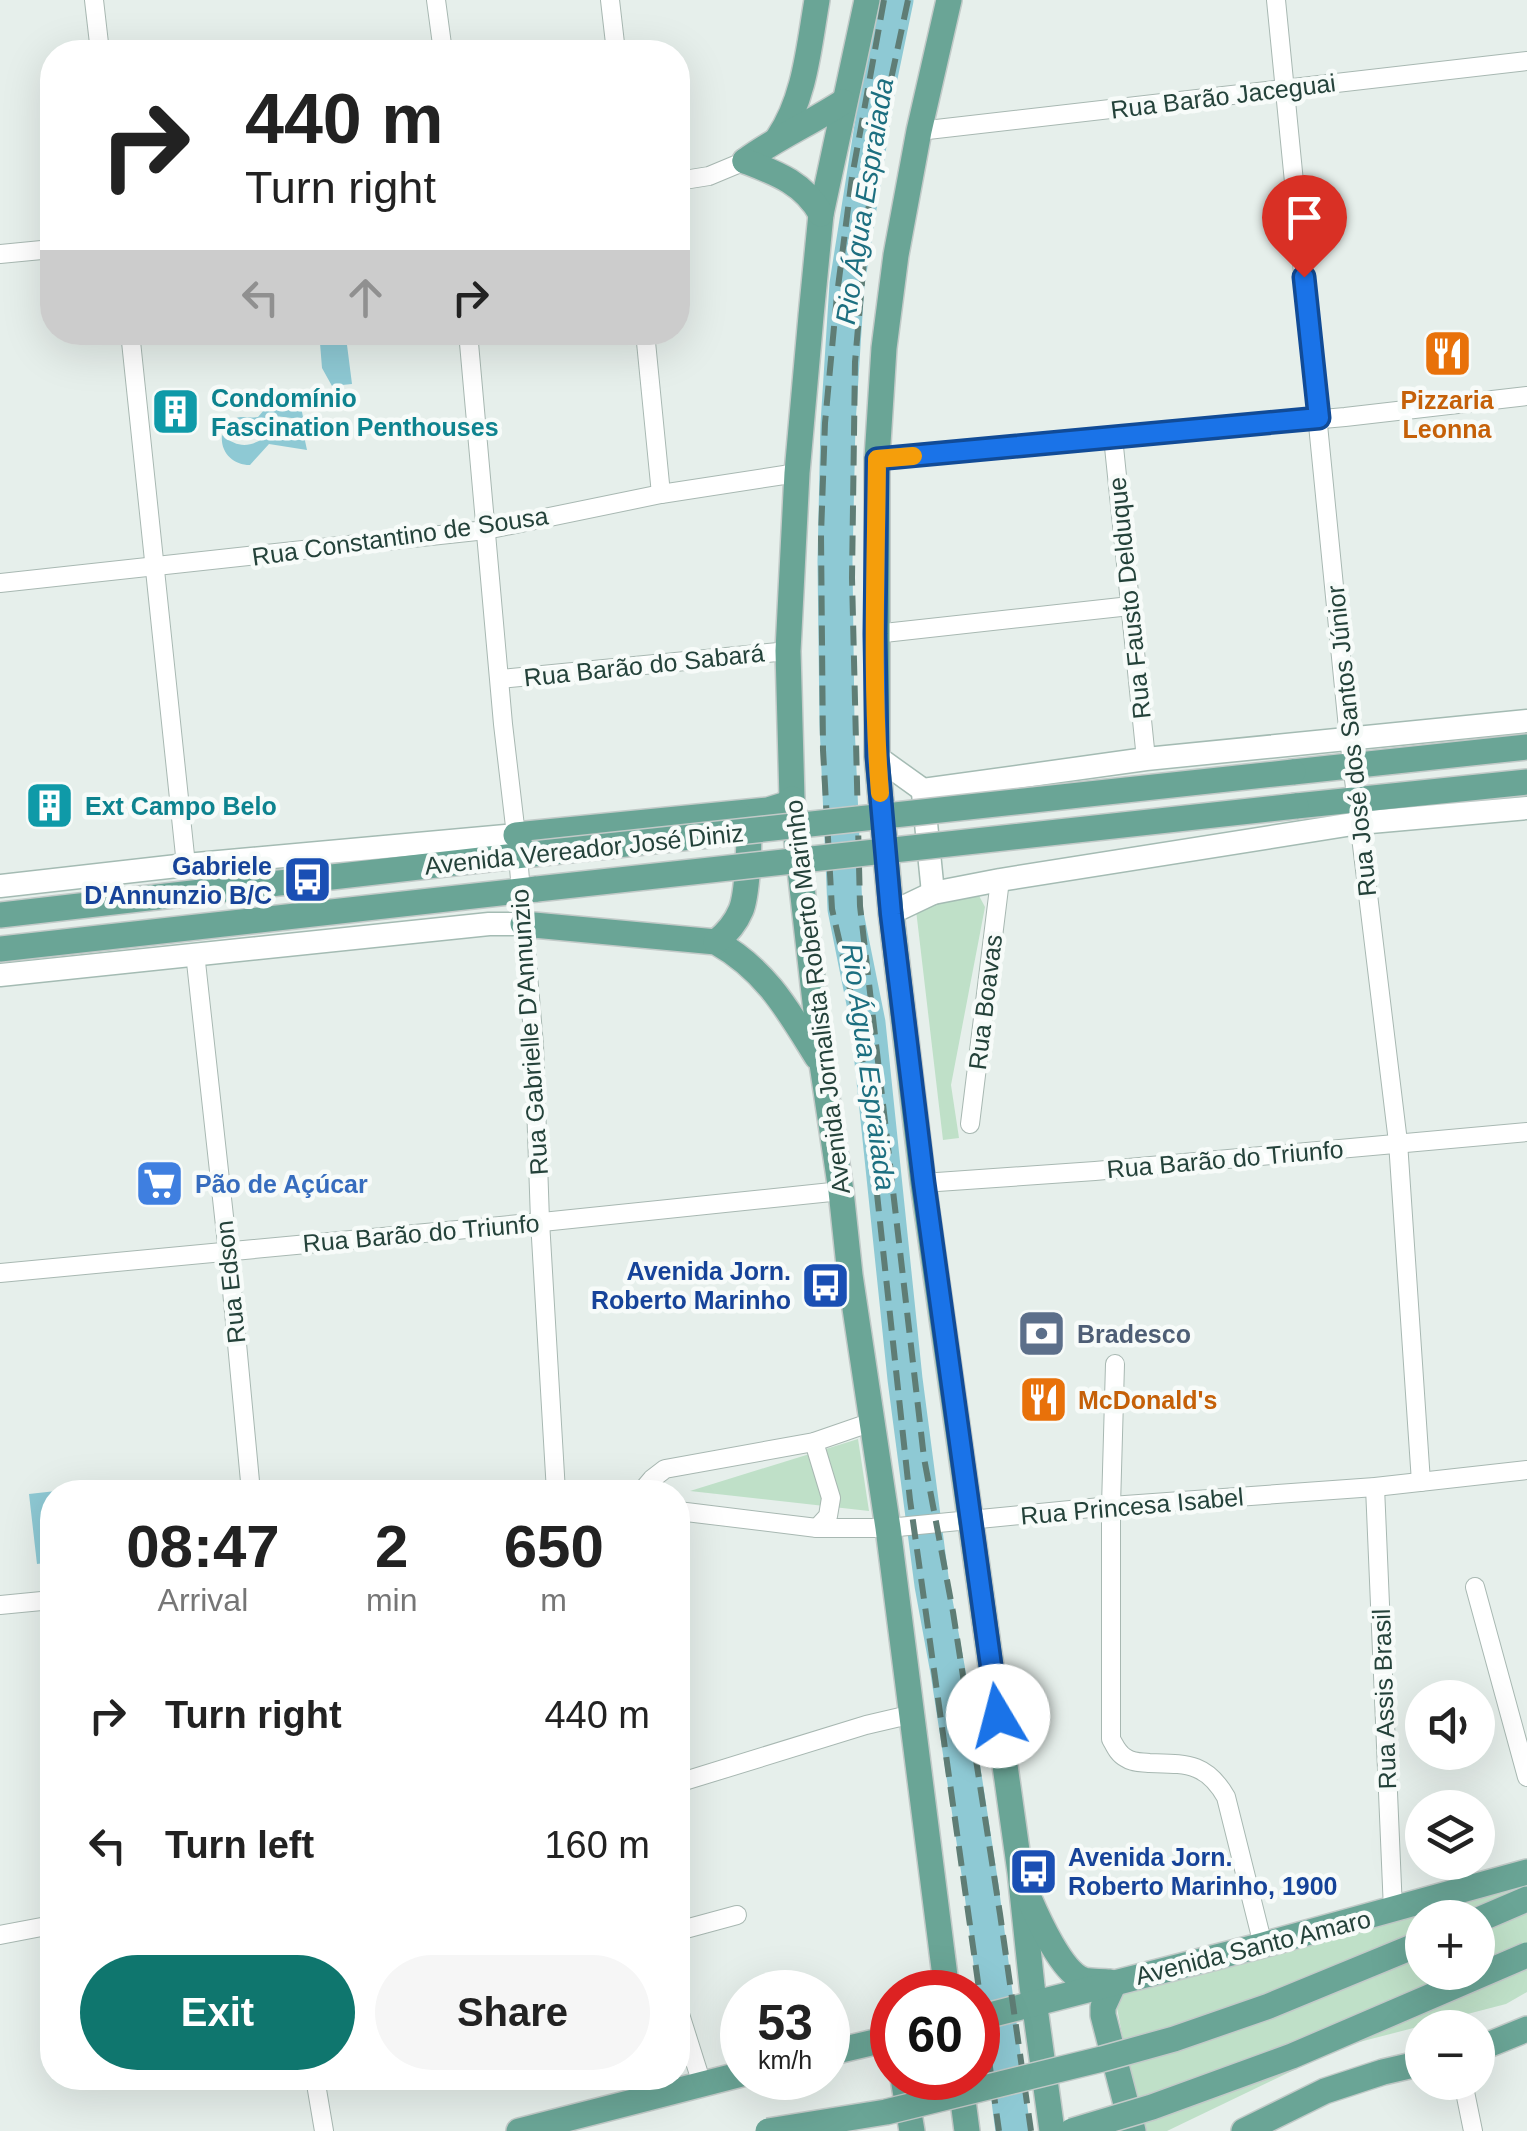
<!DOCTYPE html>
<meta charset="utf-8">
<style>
:root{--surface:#fff;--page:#f6f6f6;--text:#222;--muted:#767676;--accent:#0f766e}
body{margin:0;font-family:Helvetica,sans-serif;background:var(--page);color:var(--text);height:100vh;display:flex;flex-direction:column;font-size:38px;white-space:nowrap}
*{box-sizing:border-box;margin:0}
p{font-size:32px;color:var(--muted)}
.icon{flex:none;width:55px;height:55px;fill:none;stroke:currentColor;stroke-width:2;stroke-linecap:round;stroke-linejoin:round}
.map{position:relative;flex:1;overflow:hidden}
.details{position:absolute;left:40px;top:1480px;width:650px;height:610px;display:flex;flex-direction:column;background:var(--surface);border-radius:40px;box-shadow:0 10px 40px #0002}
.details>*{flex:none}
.banner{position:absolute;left:40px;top:40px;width:650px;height:305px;border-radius:40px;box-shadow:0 10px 40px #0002;background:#fff;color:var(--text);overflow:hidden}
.buttons{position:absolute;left:1405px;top:1680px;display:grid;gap:20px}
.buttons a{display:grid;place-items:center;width:90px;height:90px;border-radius:50%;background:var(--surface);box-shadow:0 10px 40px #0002;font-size:50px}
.speed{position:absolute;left:720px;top:1970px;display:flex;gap:20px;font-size:50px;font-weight:700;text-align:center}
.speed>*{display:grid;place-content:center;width:130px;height:130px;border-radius:50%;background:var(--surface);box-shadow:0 10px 40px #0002;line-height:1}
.speed small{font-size:25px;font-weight:400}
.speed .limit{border:15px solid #d22;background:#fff;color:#111}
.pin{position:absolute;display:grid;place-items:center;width:85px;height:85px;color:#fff;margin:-102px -42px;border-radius:50% 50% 50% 0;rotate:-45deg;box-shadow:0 0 10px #0007}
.pin .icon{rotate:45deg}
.me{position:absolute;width:110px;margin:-55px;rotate:352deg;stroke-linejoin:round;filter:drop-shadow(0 0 8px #0008)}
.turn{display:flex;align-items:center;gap:35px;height:210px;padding:0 40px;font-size:45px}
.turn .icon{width:130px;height:130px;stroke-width:2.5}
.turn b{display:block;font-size:70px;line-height:85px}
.lanes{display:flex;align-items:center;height:95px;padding:0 40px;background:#0003;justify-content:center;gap:50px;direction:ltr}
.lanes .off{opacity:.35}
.eta{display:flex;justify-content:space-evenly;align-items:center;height:170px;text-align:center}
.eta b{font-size:60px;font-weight:800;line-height:70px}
.button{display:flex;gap:20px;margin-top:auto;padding:20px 40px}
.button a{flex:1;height:115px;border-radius:60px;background:var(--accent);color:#fff;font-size:40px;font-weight:800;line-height:115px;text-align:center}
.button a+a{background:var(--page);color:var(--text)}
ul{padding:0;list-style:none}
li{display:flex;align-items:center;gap:30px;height:130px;padding:0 40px}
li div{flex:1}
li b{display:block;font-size:38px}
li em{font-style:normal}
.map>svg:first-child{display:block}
</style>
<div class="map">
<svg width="1527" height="2131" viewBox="0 0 1527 2131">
<rect width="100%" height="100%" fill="#e6efeb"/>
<g fill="#bfe0c8" fill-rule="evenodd">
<path d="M976 890 985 907 951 1085 959 1138 943 1140 916 910Z"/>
<path d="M858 1439 869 1511 690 1491Z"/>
<path d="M1527 1877V1992L1506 2004 1344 2046 1167 2131H1141L1115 1998 1117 1993ZM1422 1918H1478V1972H1422Z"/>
</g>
<g fill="#8ec9d4">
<path d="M315 333H349L351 343 347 345 352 384 332 386 322 368 320 343Z"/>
<path d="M300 402 303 417 300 419 275 416 270 418 262 426 245 433 225 426C240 412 242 419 258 417L270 403Z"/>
<path d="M272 432C284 432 294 438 304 436L307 450 269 444 250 465C233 465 220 452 222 435 241 451 254 446 272 432Z"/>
<path d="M65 1490V1492H52V1562L37 1564 29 1494Z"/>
</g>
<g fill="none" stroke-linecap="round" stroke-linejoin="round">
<path stroke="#8ec9d4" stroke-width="35" d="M896 0 879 82 847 284 838 424 835 562 837 724 845 909 868 1023 905 1379 932 1585 948 1672 981 1886 1013 2131"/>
<defs>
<g id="street">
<path d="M94 0 100 52"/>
<path d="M436 0 443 52"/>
<path d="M610 0 616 52"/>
<path d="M1276 0 1349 738 1398 1142 1421 1482"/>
<path d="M919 131 1527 61"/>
<path d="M678 181 709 176 745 161"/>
<path d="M0 254 52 249"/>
<path d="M130 332 186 865"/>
<path d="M468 332 503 724 516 835"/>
<path d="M645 332 661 494"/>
<path d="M1113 437 1146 759"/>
<path d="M877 459 1345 417 1527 396"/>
<path d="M0 583 486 530 661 494 797 473"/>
<path d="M875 634 1130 606"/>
<path d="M500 679 788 651"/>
<path d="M518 856 534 1045 540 1221 556 1492"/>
<path d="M195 953 231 1280 251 1492"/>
<path d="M970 1124 1000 880"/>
<path d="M923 1183 1095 1171 1527 1132"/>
<path d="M0 1273 552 1221 841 1191"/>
<path d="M1115 1364 1111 1506V1739C1115 1746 1118 1754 1126 1758 1133 1763 1141 1762 1149 1763 1186 1764 1206 1762 1226 1797L1263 1945"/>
<path d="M814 1442 831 1498 828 1516 817 1528"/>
<path d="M1375 1487 1393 1910"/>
<path d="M641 1492 652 1479 665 1469 814 1442 872 1422"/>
<path d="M678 1511 817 1528H888L1111 1506 1375 1487 1527 1470"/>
<path d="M1475 1587 1527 1777"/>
<path d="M0 1605 52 1600"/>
<path d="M678 1783 866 1725 913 1714"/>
<path d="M678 1931 737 1915"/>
<path d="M0 1935 52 1925"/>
<path d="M678 2008 702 2084"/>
<path d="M315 2078 324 2131"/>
<path d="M1463 2082 1473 2131"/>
</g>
<g id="secondary">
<path d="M877 757 923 790 1146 759 1527 721"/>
<path d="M923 793 933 893"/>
<path d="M0 886 186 865 516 835 517 852"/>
<path d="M891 913 933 893 1000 880 1359 823 1527 808"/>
<path d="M0 975 489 924H523"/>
</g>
<g id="primary">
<path d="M867 0 821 214 811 316 797 473 788 651 792 799 822 1064 841 1191 850 1275 888 1528 947 1992"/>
<path d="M949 0 919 131 896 255 884 348 877 459V757L891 913 923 1183 1020 1872 1032 1986 1052 2131"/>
<path d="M778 138C805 99 809 46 817 0"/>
<path d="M745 161C776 138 811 123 843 102"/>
<path d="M745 161C776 173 804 183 821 214"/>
<path d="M1293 772 1527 747"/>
<path d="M1296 806 1527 782"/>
<path d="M516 835 768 810 784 805 792 799"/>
<path d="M0 915 533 854"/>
<path d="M523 924 716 942C766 970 788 1010 817 1057"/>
<path d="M716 942C726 934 736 922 741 910 747 896 750 843 748 828 746 820 744 820 739 815"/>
<path d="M0 949 537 889"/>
<path d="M1029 1898C1038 1919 1062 1973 1084 1980 1091 1982 1101 1981 1109 1982"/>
<path d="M1478 1920 1527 1899"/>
<path d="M1114 1983 1103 2007V2015L1133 2131"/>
<path d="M978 2018 1263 1945 1527 1872"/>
<path d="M1478 2049 1527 2029"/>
<path d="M828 2053 892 2038"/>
<path d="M903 2078 912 2131"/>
<path d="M960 2078 967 2131"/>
<path d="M519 2131 742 2074"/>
<path d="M1244 2131 1325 2091 1383 2072 1422 2063"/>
</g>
</defs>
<use href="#street" stroke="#a8b8b2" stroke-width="20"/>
<use href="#secondary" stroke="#a4bbb3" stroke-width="25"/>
<use href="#primary" stroke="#c2cac8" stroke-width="28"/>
<use href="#street" stroke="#fff" stroke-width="18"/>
<use href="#secondary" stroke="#fff" stroke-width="22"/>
<use href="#primary" stroke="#6aa596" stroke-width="25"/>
<g stroke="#5f7d75" stroke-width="6" stroke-dasharray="20 10" stroke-linecap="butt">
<path d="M884 0 852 177 837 295 825 423 821 535 823 750 832 909 848 978 863 1064 910 1500 999 2131"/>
<path d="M908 0 880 131 869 203 855 362 852 578 860 906 924 1458 953 1612 1000 1914 1031 2131"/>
</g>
<defs>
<g id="primary-bridge">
<path d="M533 854 1293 772"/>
<path d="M537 889 1296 806"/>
<path d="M768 2131 886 2112 1102 2059 1174 2039 1269 2006 1422 1943"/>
<path d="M1072 2131 1152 2107 1292 2056 1527 1955"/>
</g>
</defs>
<use href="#primary-bridge" stroke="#c2cac8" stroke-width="28" stroke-linecap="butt"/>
<use href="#primary-bridge" stroke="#6aa596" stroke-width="25"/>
</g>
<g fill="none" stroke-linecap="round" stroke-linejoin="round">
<defs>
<path id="route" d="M998 1716 924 1183 891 914 877 756 875 634 877 459 1319 418 1304 277"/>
</defs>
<use href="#route" stroke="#114b97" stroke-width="25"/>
<use href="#route" stroke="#1a73e8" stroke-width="18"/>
<path stroke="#f59e0b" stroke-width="18" d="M880 793C871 682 876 570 877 459L913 456"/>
</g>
<defs>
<symbol id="restaurant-square" viewBox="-11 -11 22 22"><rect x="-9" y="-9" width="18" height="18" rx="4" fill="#e8710a" stroke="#f7fbf9"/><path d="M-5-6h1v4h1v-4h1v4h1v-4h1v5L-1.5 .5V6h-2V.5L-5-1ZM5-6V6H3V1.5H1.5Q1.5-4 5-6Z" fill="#fff"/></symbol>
<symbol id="building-square" viewBox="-11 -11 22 22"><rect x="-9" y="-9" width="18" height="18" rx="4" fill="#0f9aa8" stroke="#f7fbf9"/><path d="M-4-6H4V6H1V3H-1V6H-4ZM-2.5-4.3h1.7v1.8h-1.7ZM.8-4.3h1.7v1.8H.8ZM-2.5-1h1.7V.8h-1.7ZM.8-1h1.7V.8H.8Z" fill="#fff"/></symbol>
<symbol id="bus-square" viewBox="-11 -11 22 22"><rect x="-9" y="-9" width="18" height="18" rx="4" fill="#1a4fb4" stroke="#f7fbf9"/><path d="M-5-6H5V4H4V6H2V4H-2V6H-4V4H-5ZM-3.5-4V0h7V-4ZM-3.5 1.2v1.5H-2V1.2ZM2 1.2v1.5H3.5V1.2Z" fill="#fff"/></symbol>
<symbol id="supermarket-square" viewBox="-11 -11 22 22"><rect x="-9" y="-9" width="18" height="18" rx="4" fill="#3f7fe0" stroke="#f7fbf9"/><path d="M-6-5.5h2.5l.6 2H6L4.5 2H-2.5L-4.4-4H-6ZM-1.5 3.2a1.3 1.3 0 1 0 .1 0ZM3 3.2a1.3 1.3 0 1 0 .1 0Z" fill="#fff"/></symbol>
<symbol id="bank-square" viewBox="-11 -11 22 22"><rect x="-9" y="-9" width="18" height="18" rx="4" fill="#5c6f8a" stroke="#f7fbf9"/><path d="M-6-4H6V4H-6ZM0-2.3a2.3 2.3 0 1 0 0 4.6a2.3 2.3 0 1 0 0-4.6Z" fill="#fff"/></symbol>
</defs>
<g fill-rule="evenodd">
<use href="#restaurant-square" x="1420" y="326" width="55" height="55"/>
<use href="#building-square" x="148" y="384" width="55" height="55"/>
<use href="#building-square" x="22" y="778" width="55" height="55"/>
<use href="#bus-square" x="280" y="852" width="55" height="55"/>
<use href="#supermarket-square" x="132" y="1156" width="55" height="55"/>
<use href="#bus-square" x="798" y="1258" width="55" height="55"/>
<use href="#bank-square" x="1014" y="1306" width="55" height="55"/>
<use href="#restaurant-square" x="1016" y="1372" width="55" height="55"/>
<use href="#bus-square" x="1006" y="1844" width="55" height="55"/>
</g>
<g text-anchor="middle" stroke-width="9" stroke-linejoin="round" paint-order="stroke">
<g font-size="25" fill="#24423a" stroke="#f7fbf9">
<text transform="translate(1223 96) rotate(-7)" y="9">Rua Barão Jaceguai</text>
<text transform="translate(400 536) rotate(-8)" y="9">Rua Constantino de Sousa</text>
<text transform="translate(1129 598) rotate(-96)" y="9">Rua Fausto Delduque</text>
<text transform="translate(644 665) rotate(-6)" y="9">Rua Barão do Sabará</text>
<text transform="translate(1351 741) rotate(-96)" y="9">Rua José dos Santos Júnior</text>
<text transform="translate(584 849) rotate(-6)" y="9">Avenida Vereador José Diniz</text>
<text transform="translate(817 997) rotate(-97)" y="9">Avenida Jornalista Roberto Marinho</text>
<text transform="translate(985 1002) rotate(-83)" y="9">Rua Boavas</text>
<text transform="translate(529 1032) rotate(-94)" y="9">Rua Gabrielle D'Annunzio</text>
<text transform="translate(1225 1159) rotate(-5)" y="9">Rua Barão do Triunfo</text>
<text transform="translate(421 1233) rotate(-5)" y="9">Rua Barão do Triunfo</text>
<text transform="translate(230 1282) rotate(-96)" y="9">Rua Edson</text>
<text transform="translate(1132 1506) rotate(-5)" y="9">Rua Princesa Isabel</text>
<text transform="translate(1384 1699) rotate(-92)" y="9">Rua Assis Brasil</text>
<text transform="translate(1253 1947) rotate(-14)" y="9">Avenida Santo Amaro</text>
</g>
<g font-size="25" font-weight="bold" fill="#0d838f" stroke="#f7fbf9" text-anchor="start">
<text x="211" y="407">Condomínio<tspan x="211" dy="29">Fascination Penthouses</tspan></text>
<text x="85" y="815">Ext Campo Belo</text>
</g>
<g font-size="25" font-weight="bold" fill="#c56008" stroke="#f7fbf9">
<text x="1447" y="409">Pizzaria<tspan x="1447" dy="29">Leonna</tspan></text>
<text x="1078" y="1409" text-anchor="start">McDonald's</text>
</g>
<g font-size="25" font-weight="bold" fill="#164399" stroke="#f7fbf9" text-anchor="end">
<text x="272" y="875">Gabriele<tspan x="272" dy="29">D'Annunzio B/C</tspan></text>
<text x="791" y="1280">Avenida Jorn.<tspan x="791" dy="29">Roberto Marinho</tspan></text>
<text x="1068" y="1866" text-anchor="start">Avenida Jorn.<tspan x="1068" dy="29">Roberto Marinho, 1900</tspan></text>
</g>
<g font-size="25" font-weight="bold" fill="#366cbe" stroke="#f7fbf9" text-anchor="start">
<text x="195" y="1193">Pão de Açúcar</text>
</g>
<g font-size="25" font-weight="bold" fill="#4e5e75" stroke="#f7fbf9" text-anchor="start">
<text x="1077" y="1343">Bradesco</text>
</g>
<g font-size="28" font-style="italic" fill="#1c6f80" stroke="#f7fbf9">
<text transform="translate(864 201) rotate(-81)" y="10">Rio Água Espraiada</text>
<text transform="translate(869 1067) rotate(82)" y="10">Rio Água Espraiada</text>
</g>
</g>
</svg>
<div class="buttons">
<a><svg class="icon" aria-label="sound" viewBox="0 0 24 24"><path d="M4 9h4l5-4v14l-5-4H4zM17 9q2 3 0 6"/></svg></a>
<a><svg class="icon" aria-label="layers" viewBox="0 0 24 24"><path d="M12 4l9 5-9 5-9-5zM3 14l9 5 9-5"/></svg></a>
<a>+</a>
<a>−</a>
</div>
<div class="speed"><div>53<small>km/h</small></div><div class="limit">60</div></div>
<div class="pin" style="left:1304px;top:277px;background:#d93025"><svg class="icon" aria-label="arrive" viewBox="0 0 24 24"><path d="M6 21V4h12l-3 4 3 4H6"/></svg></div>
<svg class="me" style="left:998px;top:1716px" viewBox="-20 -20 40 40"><circle r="19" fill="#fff"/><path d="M0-13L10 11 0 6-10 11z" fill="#1a73e8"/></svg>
<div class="banner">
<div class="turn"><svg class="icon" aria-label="right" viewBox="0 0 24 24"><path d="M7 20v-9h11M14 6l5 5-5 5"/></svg><div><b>440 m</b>Turn right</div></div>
<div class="lanes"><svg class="icon off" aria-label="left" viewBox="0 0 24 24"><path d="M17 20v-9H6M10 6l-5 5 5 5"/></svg><svg class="icon off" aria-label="ahead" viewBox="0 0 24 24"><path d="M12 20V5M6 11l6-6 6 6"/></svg><svg class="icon" aria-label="right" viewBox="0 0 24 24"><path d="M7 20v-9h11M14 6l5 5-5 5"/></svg></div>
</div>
<section class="details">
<div class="eta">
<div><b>08:47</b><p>Arrival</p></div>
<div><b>2</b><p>min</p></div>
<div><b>650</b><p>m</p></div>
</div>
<ul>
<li><svg class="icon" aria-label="right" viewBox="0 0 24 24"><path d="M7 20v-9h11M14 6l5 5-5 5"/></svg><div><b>Turn right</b></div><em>440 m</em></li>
<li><svg class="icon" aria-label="left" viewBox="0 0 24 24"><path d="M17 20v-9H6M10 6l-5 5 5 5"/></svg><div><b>Turn left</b></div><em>160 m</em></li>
</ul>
<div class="button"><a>Exit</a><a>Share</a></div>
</section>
</div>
